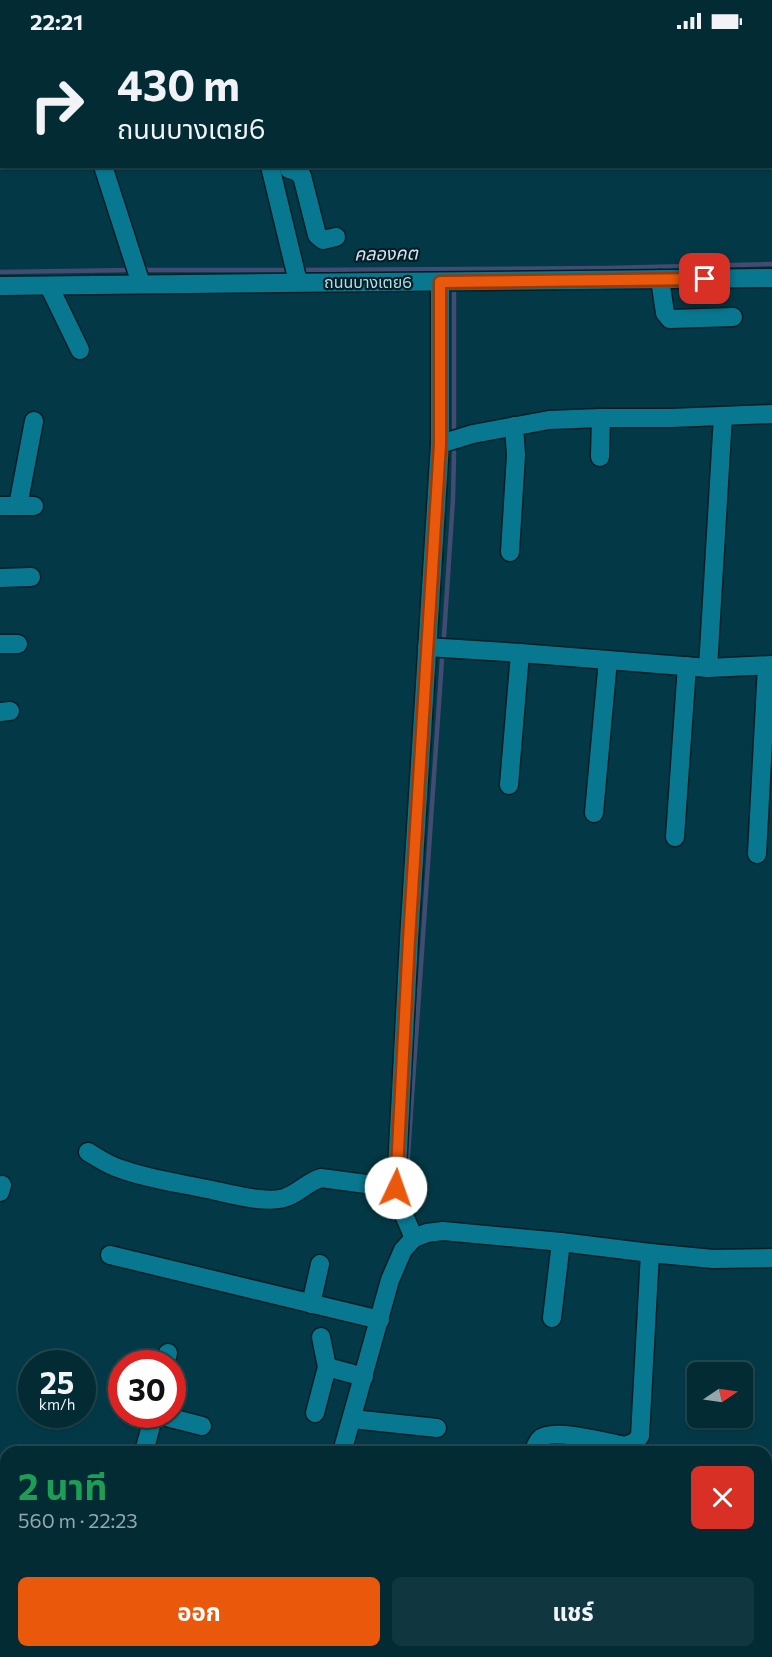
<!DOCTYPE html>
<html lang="th">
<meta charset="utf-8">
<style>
:root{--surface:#022b34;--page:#103740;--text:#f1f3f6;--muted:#96a7ac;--line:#23474f;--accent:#ea580c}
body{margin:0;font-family:Commissioner,"Noto Sans Thai",sans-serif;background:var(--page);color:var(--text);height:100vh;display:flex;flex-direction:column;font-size:22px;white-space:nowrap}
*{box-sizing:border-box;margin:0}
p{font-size:20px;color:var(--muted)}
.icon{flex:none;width:33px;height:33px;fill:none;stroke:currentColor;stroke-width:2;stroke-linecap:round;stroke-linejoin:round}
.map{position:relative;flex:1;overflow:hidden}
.sheet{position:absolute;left:0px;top:1404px;width:772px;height:212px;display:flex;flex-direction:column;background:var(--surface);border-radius:18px 18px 0 0;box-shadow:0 2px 4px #0004,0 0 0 2px var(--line)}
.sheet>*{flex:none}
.hud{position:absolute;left:0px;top:0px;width:772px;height:126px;box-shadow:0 2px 4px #0004,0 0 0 2px var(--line);background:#022b34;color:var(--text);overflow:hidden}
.needle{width:39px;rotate:77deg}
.controls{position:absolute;left:687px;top:1320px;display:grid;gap:12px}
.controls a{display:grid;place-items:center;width:66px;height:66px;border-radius:9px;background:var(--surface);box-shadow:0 2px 4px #0004,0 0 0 2px var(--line);font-size:30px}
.speed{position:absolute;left:18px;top:1308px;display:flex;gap:12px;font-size:30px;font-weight:700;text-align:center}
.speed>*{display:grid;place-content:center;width:78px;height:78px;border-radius:50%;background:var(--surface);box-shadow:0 2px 4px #0004,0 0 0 2px var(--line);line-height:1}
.speed small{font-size:15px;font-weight:400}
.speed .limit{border:9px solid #d22;background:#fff;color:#111}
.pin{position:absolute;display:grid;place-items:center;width:51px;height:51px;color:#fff;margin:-26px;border-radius:12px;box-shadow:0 3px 9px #0006}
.me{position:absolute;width:66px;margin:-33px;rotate:3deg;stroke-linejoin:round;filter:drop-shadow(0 0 4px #0008)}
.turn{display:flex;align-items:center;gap:21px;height:126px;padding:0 18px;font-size:27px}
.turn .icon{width:78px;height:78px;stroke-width:2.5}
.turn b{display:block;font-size:42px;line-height:51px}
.round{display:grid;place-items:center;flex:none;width:63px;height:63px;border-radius:9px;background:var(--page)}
.overview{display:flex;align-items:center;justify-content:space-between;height:102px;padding:0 18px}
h1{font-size:36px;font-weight:700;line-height:45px;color:#1e9e55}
.action{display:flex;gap:12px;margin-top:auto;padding:12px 18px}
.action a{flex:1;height:69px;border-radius:9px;background:var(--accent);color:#fff;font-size:24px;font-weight:700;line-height:69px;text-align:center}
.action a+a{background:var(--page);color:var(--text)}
.status{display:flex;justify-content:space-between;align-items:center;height:42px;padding:0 30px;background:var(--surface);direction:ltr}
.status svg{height:16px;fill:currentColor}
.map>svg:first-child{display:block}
</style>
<div class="status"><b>22:21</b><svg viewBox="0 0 49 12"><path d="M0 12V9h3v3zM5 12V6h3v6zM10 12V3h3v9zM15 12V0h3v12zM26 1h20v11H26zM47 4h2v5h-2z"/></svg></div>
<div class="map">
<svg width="772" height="1615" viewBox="0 0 772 1615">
<rect width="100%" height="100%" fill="#033946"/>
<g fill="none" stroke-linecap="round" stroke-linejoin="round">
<g stroke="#424c73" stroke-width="4.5">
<path d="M141 228H291"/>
<path d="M300 228 607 226 772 222"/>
<path d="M0 230 132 228"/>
<path d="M454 386V251"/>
<path d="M444 594 453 457 454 410"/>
<path d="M409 1162 407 1127 442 617"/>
</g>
<defs>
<g id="minor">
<path d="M47 0 48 2"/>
<path d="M236 0 237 2"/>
<path d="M460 0 461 2"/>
<path d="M103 124 141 242"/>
<path d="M270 124 298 240"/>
<path d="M289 127 296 129 302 134 317 193 323 198 336 195"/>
<path d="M660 237 665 271 670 277 733 275"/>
<path d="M0 244 772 236"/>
<path d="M49 244 80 308"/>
<path d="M440 402 473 392 549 378 601 376H671L772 372"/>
<path d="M600 415 601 376"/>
<path d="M0 464H34"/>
<path d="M18 464 34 379"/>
<path d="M510 510 516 413 514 384"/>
<path d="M0 536 31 535"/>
<path d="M0 602H18"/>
<path d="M427 605 520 611 708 626 772 623"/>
<path d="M708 626 723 374"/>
<path d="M0 670 10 669"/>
<path d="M509 743 520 611"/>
<path d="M594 771 608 618"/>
<path d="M675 795 687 624"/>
<path d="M757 812 767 624"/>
<path d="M88 1110C98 1116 109 1124 121 1127 148 1137 178 1141 207 1147 227 1151 264 1162 284 1156 298 1152 307 1140 321 1136L396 1146"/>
<path d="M0 1150 2 1143"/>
<path d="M414 1196 403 1171 396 1146 409 898 440 402V240"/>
<path d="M110 1213 380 1278"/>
<path d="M311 1262 320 1222"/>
<path d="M552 1276 561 1200"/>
<path d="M321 1295 327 1325"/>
<path d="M165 1322 168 1311"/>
<path d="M315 1371 327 1325 364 1335"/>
<path d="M155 1372 202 1384"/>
<path d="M352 1377 437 1386"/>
<path d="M144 1410 154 1372"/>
<path d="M342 1410 390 1238 403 1208 414 1196 427 1191 443 1189 561 1200 650 1211 713 1217 772 1216"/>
<path d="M533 1410C535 1406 537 1400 540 1397 552 1385 609 1401 625 1404L635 1400 640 1394 650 1211"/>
<path d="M0 1478 6 1442"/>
<path d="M766 1490 772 1449"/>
<path d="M0 1511 6 1512"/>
<path d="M32 1610V1615"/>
<path d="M231 1610V1615"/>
<path d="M750 1615V1610"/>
</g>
</defs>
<use href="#minor" stroke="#021f26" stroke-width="21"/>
<use href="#minor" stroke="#087890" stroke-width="18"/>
</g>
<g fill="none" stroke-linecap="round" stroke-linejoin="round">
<defs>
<path id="route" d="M396 1146 409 898 440 402V240L705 237"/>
</defs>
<use href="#route" stroke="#983908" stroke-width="15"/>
<use href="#route" stroke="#ea580c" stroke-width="10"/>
</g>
<g text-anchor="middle" stroke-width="4.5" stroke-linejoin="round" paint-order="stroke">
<g font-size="16" fill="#b3dce9" stroke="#021f26">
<text x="368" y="246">ถนนบางเตย6</text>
</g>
<g font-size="18" font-style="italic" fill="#dee0f2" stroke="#021f26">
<text transform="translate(386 212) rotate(-1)" y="6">คลองคต</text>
</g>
</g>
</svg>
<div class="controls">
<a><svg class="needle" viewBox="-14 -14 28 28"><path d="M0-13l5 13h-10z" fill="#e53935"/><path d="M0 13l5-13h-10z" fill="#96a7ac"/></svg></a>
</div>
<div class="speed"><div>25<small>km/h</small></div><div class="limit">30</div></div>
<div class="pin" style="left:705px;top:237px;background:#d93025"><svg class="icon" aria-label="arrive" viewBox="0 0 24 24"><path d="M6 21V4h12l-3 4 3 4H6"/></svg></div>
<svg class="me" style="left:396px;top:1146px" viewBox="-20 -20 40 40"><circle r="19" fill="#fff"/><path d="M0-13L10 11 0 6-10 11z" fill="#ea580c"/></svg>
<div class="hud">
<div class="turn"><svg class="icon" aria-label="right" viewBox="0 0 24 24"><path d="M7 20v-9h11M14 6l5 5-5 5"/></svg><div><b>430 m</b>ถนนบางเตย6</div></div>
</div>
<section class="sheet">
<div class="overview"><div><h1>2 นาที</h1><p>560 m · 22:23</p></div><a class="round" style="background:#d93025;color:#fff"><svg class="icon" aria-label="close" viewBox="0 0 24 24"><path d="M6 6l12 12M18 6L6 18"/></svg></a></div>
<div class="action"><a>ออก</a><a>แชร์</a></div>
</section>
</div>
